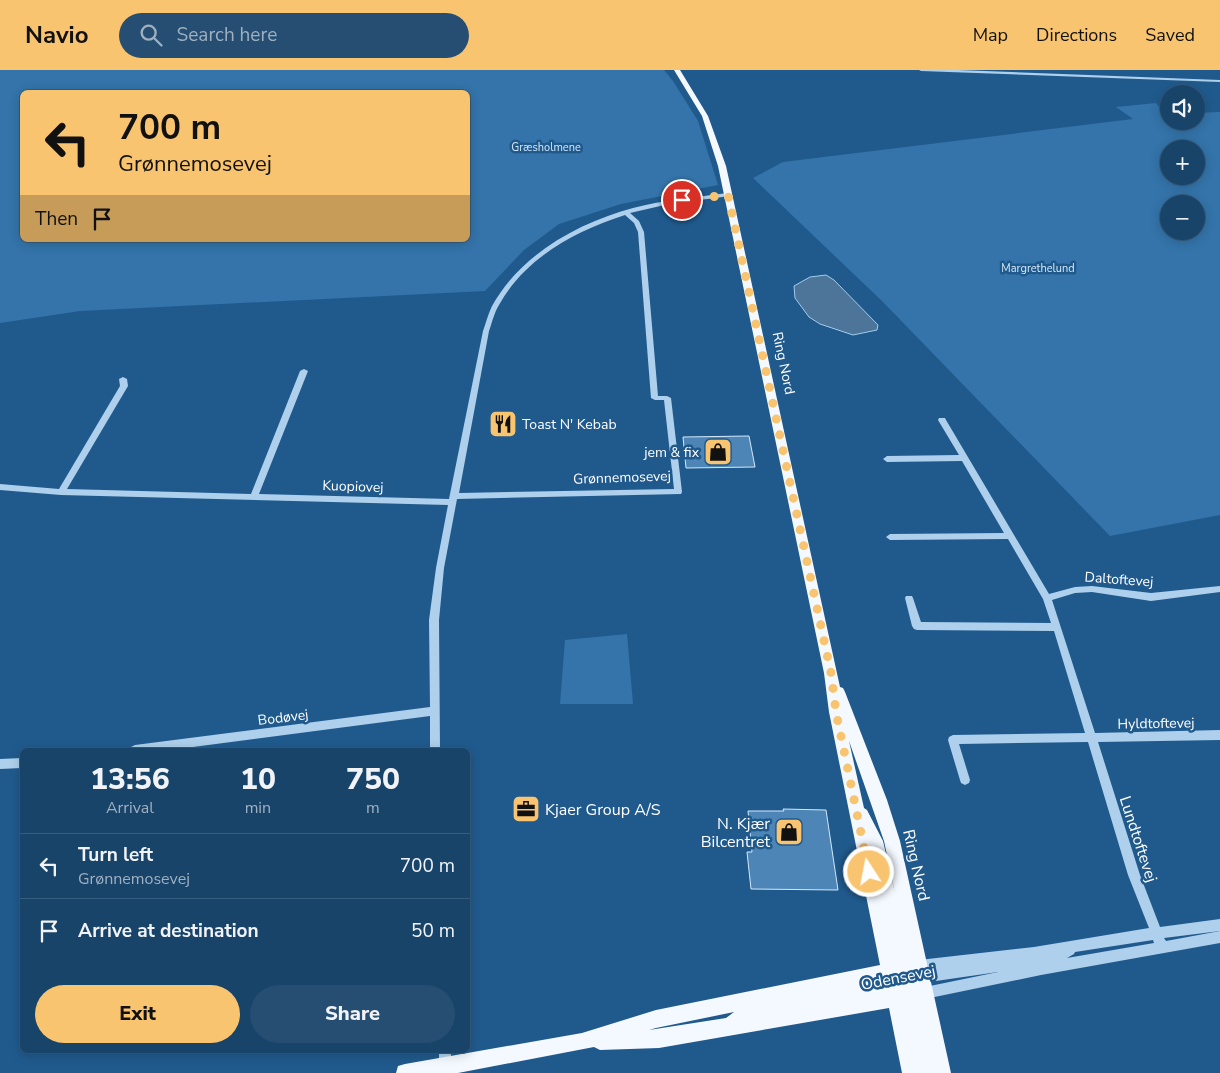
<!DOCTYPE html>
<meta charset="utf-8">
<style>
:root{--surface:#18446a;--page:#254e72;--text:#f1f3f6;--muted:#9fb0c1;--line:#365c7e;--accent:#f9c46f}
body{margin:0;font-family:"Nunito Sans",sans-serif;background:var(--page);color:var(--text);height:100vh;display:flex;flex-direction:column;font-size:19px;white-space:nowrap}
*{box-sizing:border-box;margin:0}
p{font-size:16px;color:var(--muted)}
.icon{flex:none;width:28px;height:28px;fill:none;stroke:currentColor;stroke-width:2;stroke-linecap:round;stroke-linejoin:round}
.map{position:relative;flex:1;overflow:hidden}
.drawer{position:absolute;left:20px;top:678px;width:450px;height:305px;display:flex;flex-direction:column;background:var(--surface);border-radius:8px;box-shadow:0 2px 12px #0003,0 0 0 1px var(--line)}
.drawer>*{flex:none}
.guide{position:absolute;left:20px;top:20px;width:450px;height:152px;border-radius:8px;box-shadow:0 2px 12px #0003,0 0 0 1px var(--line);background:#f9c46f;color:#111;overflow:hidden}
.tools{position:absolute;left:1160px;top:15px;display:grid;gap:10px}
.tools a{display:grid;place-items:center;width:45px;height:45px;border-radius:50%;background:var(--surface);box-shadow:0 2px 12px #0003,0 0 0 1px var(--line);font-size:25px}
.pin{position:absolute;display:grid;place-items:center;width:42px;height:42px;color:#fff;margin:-21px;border:2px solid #fff;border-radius:50%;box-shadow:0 1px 5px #0007}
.me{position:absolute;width:55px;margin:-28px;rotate:349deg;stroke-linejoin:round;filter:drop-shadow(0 0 4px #0008)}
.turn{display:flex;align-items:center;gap:18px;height:105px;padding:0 15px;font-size:22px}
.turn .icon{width:65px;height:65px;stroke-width:2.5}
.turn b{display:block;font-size:35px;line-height:42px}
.then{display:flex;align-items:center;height:48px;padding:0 15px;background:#0003;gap:10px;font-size:19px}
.eta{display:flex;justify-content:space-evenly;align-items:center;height:85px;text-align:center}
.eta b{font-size:30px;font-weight:800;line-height:35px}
.action{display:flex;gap:10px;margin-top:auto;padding:10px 15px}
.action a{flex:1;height:58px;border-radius:30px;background:var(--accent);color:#111;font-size:20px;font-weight:800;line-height:58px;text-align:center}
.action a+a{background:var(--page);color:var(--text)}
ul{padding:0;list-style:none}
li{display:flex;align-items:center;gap:15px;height:65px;padding:0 15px;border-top:1px solid var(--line)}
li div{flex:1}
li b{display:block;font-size:19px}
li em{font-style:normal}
header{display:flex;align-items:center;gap:30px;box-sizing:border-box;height:70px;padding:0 25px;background:var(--accent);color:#111}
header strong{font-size:24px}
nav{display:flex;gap:28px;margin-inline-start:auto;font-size:18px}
.search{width:350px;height:45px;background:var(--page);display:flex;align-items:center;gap:12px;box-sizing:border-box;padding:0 18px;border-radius:28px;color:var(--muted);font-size:19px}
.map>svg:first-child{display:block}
</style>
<header>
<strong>Navio</strong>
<div class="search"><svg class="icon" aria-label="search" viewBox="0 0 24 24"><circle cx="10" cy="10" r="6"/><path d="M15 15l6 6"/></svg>Search here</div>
<nav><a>Map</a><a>Directions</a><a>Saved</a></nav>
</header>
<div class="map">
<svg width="1220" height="1003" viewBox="0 0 1220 1003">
<rect width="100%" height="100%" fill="#205a8d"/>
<g fill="#3474aa" fill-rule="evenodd">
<path d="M0 0H664L673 11 698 51 718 115 621 134 559 154 524 180 485 221 80 241 0 253ZM468 22V170H22V22Z"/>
<path d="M1156 33 1165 44H1169V51H1196V43L1220 42V445L1110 466 882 231 753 108 783 92 1133 49 1116 37ZM1169 79H1196V106H1169ZM1169 134H1196V161H1169Z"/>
<path d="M627 564 633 634H560L565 570Z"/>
</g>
<path fill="#4c7599" stroke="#a2cced" d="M826 205 834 210 878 255 877 260 853 265 820 254 809 247 795 228 794 216 810 207Z"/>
<g fill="#4d86b6" stroke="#d4e8f9">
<path d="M749 366 755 397 686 398 683 367Z"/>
<path d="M783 739 826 740 838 820 751 819 747 782H752L748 741H784Z"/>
</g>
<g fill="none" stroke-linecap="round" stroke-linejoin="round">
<g fill="#aed0ec" fill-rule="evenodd">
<path d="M919 0H958L1220 10V12L921 1Z"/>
<path d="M728 123 730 124V126L669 134 630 143 639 151 644 162 658 326H667L671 328 682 422 681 424 457 429 444 498 439 550 440 680H430V646L170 680H130L131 677 135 675 430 637 429 550 436 498 448 435 61 425 0 420V414L59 419 120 316 119 309 123 307 127 309 128 316 67 419 251 424 300 301 304 299 308 301 259 424 449 429 483 261C486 253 488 244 492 236 521 184 578 153 633 138 664 130 696 127 728 123ZM625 145 634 153 638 162 651 328 655 330H664L674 419 459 423 489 261C492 253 494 243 499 235 525 188 575 161 625 145Z"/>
<path d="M939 348H945L946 350 1049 524 1075 517 1092 516 1151 523 1220 516V522L1151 531 1092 522 1075 523 1052 530 1095 663 1220 660V670L1098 672 1140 805 1160 857 1220 849V861L1164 868 1166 871 1220 861V873L1041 905 925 929 921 927 919 923 921 919 925 917 998 902 922 913 918 911 916 907 919 902 915 900 913 896 915 892 919 890 1034 877 1149 858 1128 805 1088 672 959 674 970 710 969 713 965 715 961 713 960 710 948 670 949 667 953 665 1085 663 1054 561 917 560 914 559 912 556 905 528 906 526H912L913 528 921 552 1051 553 1043 529 1008 469 890 470 886 467 890 464 1004 463 962 391 887 392 883 389 887 386 959 385 938 350ZM1153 870 1154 873 1067 888 1074 884 1075 882Z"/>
<path d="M22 688V698L0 699V689Z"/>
<path d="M439 980H451V996L450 1001 445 1002 440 1001 439 996Z"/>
</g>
<path fill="#f4f9ff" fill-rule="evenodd" d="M674 0H680L708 46 726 96 840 617 843 618 845 622 887 730 900 771 951 1003H902L889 938 659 978 600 980 594 977 458 1003H396L398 996 405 994 582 963 656 940 880 895 829 642 824 603 718 96 702 46ZM849 671 884 771 895 823 883 771 867 740 864 738ZM734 942 726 948 649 960 656 958Z"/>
</g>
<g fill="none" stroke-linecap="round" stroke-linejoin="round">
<path stroke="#f9c46f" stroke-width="9" stroke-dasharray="0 16.2" d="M682 130 728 125 831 603 836 642 869 802"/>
</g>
<defs>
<symbol id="restaurant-square" viewBox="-11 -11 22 22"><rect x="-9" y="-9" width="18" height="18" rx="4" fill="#f9c46f" stroke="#205a8d"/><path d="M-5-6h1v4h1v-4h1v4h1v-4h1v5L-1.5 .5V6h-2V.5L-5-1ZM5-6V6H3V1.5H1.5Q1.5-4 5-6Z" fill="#111"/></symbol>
<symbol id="shop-square" viewBox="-11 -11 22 22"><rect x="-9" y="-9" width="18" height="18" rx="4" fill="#f9c46f" stroke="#205a8d"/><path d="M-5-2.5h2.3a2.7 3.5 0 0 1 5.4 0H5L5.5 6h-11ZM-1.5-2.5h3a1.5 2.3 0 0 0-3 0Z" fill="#111"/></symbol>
<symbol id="office-square" viewBox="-11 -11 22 22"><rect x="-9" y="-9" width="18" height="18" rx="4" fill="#f9c46f" stroke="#205a8d"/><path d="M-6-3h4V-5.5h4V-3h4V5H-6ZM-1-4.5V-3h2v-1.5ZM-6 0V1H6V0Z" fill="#111"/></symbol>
</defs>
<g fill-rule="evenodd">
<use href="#restaurant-square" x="487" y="338" width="32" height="32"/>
<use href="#shop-square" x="702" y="366" width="32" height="32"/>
<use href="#office-square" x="510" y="723" width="32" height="32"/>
<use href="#shop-square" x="773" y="746" width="32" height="32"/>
</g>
<g text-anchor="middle" stroke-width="5" stroke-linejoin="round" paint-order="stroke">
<g font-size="11" fill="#d4e8f9" stroke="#205a8d">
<text x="546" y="81">Græsholmene</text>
<text x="1038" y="202">Margrethelund</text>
</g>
<g font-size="14" fill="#fff" stroke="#205a8d">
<text transform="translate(784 293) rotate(78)" y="5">Ring Nord</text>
<text transform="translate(622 407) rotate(-2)" y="5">Grønnemosevej</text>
<text transform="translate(353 416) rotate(2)" y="5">Kuopiovej</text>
<text transform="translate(1119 509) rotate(4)" y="5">Daltoftevej</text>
<text transform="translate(283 647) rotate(-7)" y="5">Bodøvej</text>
<text transform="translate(1156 653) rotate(-1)" y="5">Hyldtoftevej</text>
</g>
<g font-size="14" fill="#fff" stroke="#205a8d" text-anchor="start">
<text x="522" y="359">Toast N' Kebab</text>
<text x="699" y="387" text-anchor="end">jem &amp; fix</text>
</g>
<g font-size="16" fill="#fff" stroke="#205a8d" text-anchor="start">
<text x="545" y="745">Kjaer Group A/S</text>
<text x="770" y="759" text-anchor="end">N. Kjær<tspan x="770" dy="18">Bilcentret</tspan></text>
</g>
<g font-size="16" fill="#fff" stroke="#205a8d">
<text transform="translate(1139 769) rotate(72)" y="6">Lundtoftevej</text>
<text transform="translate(917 795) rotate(77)" y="6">Ring Nord</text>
<text transform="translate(898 907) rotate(-11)" y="6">Odensevej</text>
</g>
</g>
</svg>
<div class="tools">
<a><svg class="icon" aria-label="sound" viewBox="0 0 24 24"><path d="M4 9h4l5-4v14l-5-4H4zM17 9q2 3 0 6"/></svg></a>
<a>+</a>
<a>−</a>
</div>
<div class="pin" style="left:682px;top:130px;background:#d93025"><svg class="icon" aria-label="arrive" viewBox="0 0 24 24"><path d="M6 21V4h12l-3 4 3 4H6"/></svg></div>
<svg class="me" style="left:869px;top:802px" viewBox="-20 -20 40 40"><circle r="17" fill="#f9c46f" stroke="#fff" stroke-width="3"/><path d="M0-11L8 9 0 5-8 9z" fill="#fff"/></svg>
<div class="guide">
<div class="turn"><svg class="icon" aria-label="left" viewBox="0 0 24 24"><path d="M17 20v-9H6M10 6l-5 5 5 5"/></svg><div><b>700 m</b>Grønnemosevej</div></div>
<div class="then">Then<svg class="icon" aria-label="arrive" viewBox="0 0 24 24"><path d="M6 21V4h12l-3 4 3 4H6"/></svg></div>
</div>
<section class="drawer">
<div class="eta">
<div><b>13:56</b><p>Arrival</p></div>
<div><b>10</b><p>min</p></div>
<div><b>750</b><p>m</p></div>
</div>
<ul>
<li><svg class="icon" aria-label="left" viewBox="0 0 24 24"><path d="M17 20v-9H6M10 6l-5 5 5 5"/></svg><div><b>Turn left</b><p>Grønnemosevej</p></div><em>700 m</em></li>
<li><svg class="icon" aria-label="arrive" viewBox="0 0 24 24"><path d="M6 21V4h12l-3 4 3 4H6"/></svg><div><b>Arrive at destination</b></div><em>50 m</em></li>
</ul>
<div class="action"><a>Exit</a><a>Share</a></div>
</section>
</div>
